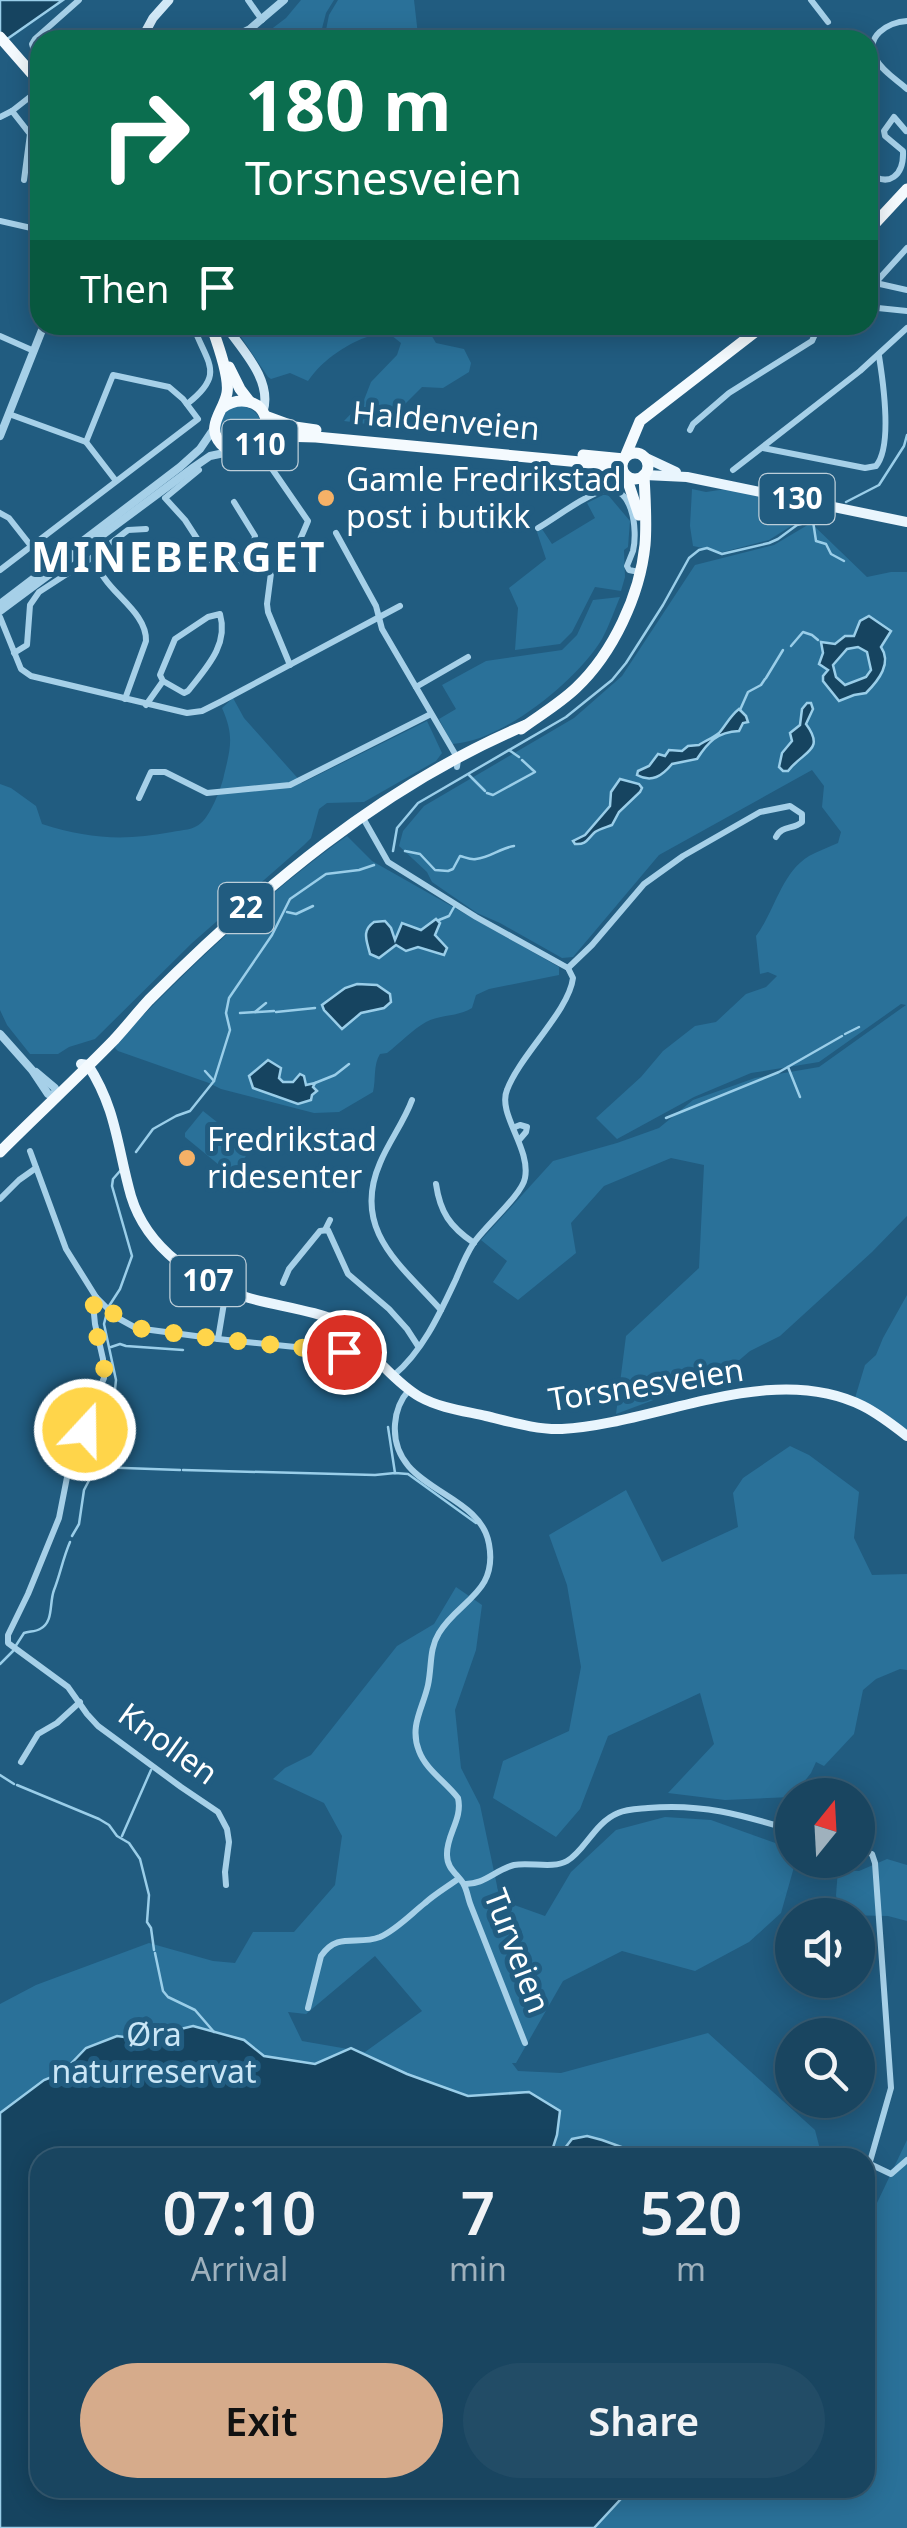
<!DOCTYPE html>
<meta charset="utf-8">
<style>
:root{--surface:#194560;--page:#224c66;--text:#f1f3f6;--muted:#9fb1bd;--line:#375d75;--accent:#d6ab8b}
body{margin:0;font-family:"Noto Sans",sans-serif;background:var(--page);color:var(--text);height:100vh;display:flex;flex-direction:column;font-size:38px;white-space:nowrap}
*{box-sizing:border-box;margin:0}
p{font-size:32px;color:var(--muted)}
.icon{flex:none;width:55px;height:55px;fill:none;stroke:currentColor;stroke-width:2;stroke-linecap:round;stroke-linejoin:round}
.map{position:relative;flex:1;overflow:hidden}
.details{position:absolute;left:30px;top:2148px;width:845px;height:350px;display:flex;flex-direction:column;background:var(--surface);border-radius:30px;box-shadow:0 5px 25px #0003,0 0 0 2px var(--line)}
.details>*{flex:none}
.top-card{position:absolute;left:30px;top:30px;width:848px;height:305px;border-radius:30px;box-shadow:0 5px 25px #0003,0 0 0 2px var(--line);background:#0b6e4f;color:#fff;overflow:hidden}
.needle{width:65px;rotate:18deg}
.controls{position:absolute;left:775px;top:1778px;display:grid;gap:20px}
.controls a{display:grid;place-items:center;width:100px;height:100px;border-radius:50%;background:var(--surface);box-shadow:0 5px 25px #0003,0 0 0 2px var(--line);font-size:50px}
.pin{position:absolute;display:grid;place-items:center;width:85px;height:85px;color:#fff;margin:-42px;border:5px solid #fff;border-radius:50%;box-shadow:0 2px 10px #0007}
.me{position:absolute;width:110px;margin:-55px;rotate:21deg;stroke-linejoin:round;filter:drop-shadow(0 0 8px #0008)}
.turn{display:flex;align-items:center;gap:35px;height:210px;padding:0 50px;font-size:45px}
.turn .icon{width:130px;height:130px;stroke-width:2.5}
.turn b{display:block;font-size:70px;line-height:85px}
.then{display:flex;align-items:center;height:95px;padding:0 50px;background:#0003;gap:20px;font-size:38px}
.eta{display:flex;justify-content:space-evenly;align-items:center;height:170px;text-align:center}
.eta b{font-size:60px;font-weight:600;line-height:70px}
.button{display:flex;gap:20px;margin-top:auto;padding:20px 50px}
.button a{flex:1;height:115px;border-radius:60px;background:var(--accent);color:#111;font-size:40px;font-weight:600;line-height:115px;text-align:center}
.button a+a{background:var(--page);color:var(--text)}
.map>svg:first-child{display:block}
</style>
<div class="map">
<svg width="907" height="2528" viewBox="0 0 907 2528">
<rect width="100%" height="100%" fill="#215c80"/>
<g fill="#2a7199" fill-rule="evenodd">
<path d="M301 0H334L326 13 319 40H257L286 18Z"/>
<path d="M338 0H414L418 35 414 40H324L329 15Z"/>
<path d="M233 325H379L376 334C350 341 323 359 308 381L290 373 271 379 268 377Z"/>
<path d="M397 325H428L427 328 436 343 464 349 471 363 469 372 443 388 422 387 389 420 390 427 344 421 364 400 371 382 397 355 401 343 391 335Z"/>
<path d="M238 405C257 409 262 416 262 435L245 450 224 444 218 423 225 410Z"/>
<path d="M692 489 706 492 726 489 811 505 828 511 799 521 769 540 723 552 693 546 690 526Z"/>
<path d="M603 495H608L630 521 628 547 624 550 625 577 621 591 595 587 572 632 560 644 515 650 518 608 509 588 546 559 537 532 542 529 552 544 595 518 587 503Z"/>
<path d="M811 523 867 577 891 572H907V1216L872 1252 780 1336 750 1351 723 1374 616 1414 626 1336 699 1268 704 1165 671 1158 604 1186 571 1223 576 1253 518 1300 493 1282 507 1261 481 1240 553 1161 617 1143 659 1128 693 1100 755 1078 819 1067 906 1005 901 1004 819 1062 751 1073 694 1097 617 1139 596 1118 641 1077 663 1051 695 1026 716 1022 746 994 766 987 777 976 768 972 760 974 756 936C775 911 781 873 809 856 818 851 829 847 838 843L841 832 822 807 824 786 812 770 659 855 573 957 562 958 500 923 477 913 432 882 427 872 399 846 403 831 424 806 574 718 622 676 695 565 774 545Z"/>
<path d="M620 597C614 611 609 626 602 639 577 681 501 742 452 744L439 719 456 709 442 685 486 661 562 650 577 635 593 600Z"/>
<path d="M233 698 244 718 302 783 427 721 442 753 436 761 364 802 327 803 319 809 311 838 304 845 192 943 95 1039 69 1047 58 1054H30L7 1025 0 1010V784L11 788 36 806 42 824C89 839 124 841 172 832 182 830 194 830 201 823 210 816 222 787 224 775 231 747 234 735 222 708Z"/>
<path d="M347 836 372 861 559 967V975L489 989 476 995 472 1008C458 1017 441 1014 426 1022 412 1030 400 1043 387 1053L380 1054C373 1065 376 1079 373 1092L339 1112 314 1113 221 1089 209 1083 118 1051 115 1048 117 1042C187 970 265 894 347 836Z"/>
<path d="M203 1111 251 1149 233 1174H230L185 1137V1133Z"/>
<path d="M907 1295V1431L855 1398 865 1365 876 1355 883 1338Z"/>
<path d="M790 1446 809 1455 859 1492 854 1538 872 1575 907 1574V1670L900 1669 876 1679 863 1690 854 1734 824 1766 816 1762 811 1773 792 1797 725 1800 668 1793 714 1744 700 1693 608 1736 580 1809 556 1837 493 1798 503 1761 569 1731 581 1667 567 1585 549 1535 626 1490 662 1562 738 1527 733 1493 743 1478Z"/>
<path d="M456 1587 482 1605 476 1650 455 1710 461 1768 480 1805 500 1900 545 1916 571 1872 616 1830 665 1817 711 1820 792 1849V1860H796L781 1913 749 1942 695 1971 622 1951 563 1981 516 2063H512L518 2071 561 2073 708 2033 815 2130 822 2157 40 2158V2488H865V2228L907 2140V2528H0V2004L36 1985 149 1943 213 1961 235 1963 253 1932H294L335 1885 342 1836 324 1803 273 1779 285 1768 311 1755 397 1646 434 1624ZM375 1956 422 2011 365 2052 302 2041 288 2012 306 2014Z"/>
<path d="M887 1859 907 1865V1921L888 1916 839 1915 836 1895 838 1870 859 1871Z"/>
</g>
<g fill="#164460" stroke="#9acee9" stroke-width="2.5" fill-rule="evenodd">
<path d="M0 0H63L0 44Z"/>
<path d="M869 616 891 631 881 647C892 663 879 680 866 693L854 695 839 701 823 681V676L828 670 819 664 823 653 821 642 835 644 845 636H854L860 621ZM858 647 867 652 871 670 866 677 845 685 836 677 833 665 847 649Z"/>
<path d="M807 703H811L813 709 806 724C826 751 803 751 788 771H783L779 767 782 753 792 741 790 733 800 725 802 709Z"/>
<path d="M739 709 746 716 748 722 743 723 739 731C717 732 708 742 697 759L672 764C662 776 652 783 637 775L638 771 649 766 658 754 665 756 669 750 682 751 688 746 699 745C705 741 713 738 719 733 726 725 730 716 739 709Z"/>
<path d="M620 779 639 784 642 788 640 792 619 812 612 825C607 827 599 829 595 832 587 839 587 845 575 844L573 841 585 835 610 806 611 792Z"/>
<path d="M436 919 440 923 435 935 447 948 444 955 418 947 406 951 396 945 379 958 370 954C367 941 361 931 374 922L385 921 391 928 395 940 402 923 421 930Z"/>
<path d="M357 984 377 985 390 994 391 1002 384 1008 361 1013 342 1029 324 1010 322 1005 345 988Z"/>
<path d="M268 1060 281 1068 279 1078 283 1082H293L300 1074 304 1076 306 1085 315 1083 313 1087 317 1091 312 1095 311 1100 298 1104 253 1088 249 1076Z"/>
<path d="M193 2026 244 2040 264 2056 315 2064 351 2048 407 2074 468 2096 529 2092 560 2111 557 2135 550 2157 40 2158V2488H631L594 2528H0V2113L44 2080 62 2073 86 2048 117 2036 139 2039Z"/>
<path d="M587 2136 602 2140 649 2157H558L572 2139Z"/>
</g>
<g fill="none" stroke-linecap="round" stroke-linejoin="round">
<g stroke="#9acee9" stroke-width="2.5">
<path d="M846 502 879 485 904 446 907 435"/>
<path d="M813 521 816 541 826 544 831 554 844 561"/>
<path d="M791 646 803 632 812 635 818 640"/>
<path d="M766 678 783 650"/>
<path d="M740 710 748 692 761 685 765 679"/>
<path d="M509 750 519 757"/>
<path d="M469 775 485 791"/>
<path d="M487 793 493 795 535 772 522 760"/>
<path d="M393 851 397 828 418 803 566 717 612 680 626 663 663 605 689 558 699 550 707 548 722 554 769 543 778 539 797 525 813 521 831 511"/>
<path d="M405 851 420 854 435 870 448 871 453 869 460 856C465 857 470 860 476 859 490 858 500 848 514 846"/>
<path d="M287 912 296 914 313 906"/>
<path d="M439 920 449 916 454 907"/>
<path d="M255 1012 266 1003"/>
<path d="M276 1012 315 1008"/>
<path d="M240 1013 274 1011"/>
<path d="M845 1034 859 1027"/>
<path d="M788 1067 800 1097"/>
<path d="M205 1071 214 1081"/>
<path d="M315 1083 335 1075 349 1064"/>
<path d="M666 1118 779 1072 842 1036"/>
<path d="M136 1152 153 1129 176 1116 190 1111 214 1081 230 1030 226 1013 229 998 272 935 290 899 326 874 359 870 374 865"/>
<path d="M109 1306 120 1289 132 1256 112 1186 113 1179 120 1171"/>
<path d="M111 1347 120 1344 126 1346 183 1350"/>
<path d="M388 1427 395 1473"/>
<path d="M99 1461 111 1427 116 1380 104 1324 106 1316"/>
<path d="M96 1467 180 1470"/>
<path d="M183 1470 375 1475 395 1473 408 1474 476 1523"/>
<path d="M72 1536 79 1524 84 1490 96 1467"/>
<path d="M15 1647 24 1633C29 1631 35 1632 40 1629 54 1622 49 1603 54 1590 60 1575 63 1558 70 1542"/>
<path d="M0 1664 13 1651"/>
<path d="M0 1775 14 1784"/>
<path d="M17 1785 99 1819 109 1825 117 1836 129 1843 140 1859 149 1895 147 1922 151 1928 154 1950"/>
<path d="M122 1836 151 1770"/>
<path d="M155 1953 163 1991 168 1997 195 2010 214 2032"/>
</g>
<g stroke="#a6d0e8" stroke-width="6">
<path d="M248 0 262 20"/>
<path d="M811 0 828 22"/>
<path d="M907 21C888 22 863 37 876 59 882 71 897 80 907 89"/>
<path d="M40 70 32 44 35 39 79 0"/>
<path d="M12 111 30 134 24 180"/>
<path d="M0 117 12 111 40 89"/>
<path d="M868 172C889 189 904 175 903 151L885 136 884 131 894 117 906 131"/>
<path d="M0 221 40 230"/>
<path d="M876 281 880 284 907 290"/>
<path d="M868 291 907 248"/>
<path d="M868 307 907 311"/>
<path d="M0 336 34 351"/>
<path d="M187 404C227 373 206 363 193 325"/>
<path d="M9 414 86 442 116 481"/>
<path d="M690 430 693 424 729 393 812 341 819 325"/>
<path d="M763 448 865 468 876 466C893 446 883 381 879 356"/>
<path d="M268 463 308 521C300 540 293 560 273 569L271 573 267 604 268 612 290 665"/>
<path d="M199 470 165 498 185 520 216 568 230 569 244 563 271 573"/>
<path d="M733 470 860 371 907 328"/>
<path d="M234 502 255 536 253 547 244 563"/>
<path d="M0 513 9 518 31 546"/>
<path d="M538 528C557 517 582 497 602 491 633 481 638 531 633 551 631 556 629 561 627 566L629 570 639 572"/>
<path d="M336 533 376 606 382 629 458 759 457 767"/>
<path d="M93 557C97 565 100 573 105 579 118 598 147 616 146 641L125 699"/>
<path d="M0 570 198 419 183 399 169 387 113 375 86 442"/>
<path d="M0 617 21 669 31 676 187 713 202 711 222 701 400 606"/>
<path d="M14 653 27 645 30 605 39 592 93 557 128 530 146 529"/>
<path d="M416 687 468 657"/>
<path d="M146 705 163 681 160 675 175 639 208 617 220 614C229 645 206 668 188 691L184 693 163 681"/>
<path d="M139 798 151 772H165L207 793 290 785 431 714"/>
<path d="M363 818 388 862 476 917 568 968 573 978C569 1011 520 1055 507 1090 497 1114 531 1148 525 1178 522 1195 484 1227 473 1244 466 1255 461 1267 456 1279 440 1313 423 1351 394 1375"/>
<path d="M568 968 592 945 644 884 683 856 760 812 790 806 802 814V822C793 830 782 825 776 837"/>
<path d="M412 1100C404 1122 389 1141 380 1163 351 1230 401 1265 441 1310"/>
<path d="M515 1127 520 1125 527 1127 526 1132 520 1139"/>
<path d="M30 1151 66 1249 96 1297 116 1317 136 1328 218 1339 344 1352 367 1358"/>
<path d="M436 1184C440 1212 450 1227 474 1243"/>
<path d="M0 1199 19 1180 36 1168"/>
<path d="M325 1230 330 1220"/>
<path d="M283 1283 289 1269 320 1231 328 1230 348 1274 389 1309 407 1329 418 1346"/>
<path d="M96 1297 93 1304 95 1324 103 1359 104 1378 70 1462 59 1518 28 1594 8 1635V1643L68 1687 87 1714 98 1726 181 1787 218 1812 227 1829 229 1842 225 1872 226 1885"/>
<path d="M218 1339 226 1291"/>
<path d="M409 1390C400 1400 396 1410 395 1424 390 1491 480 1490 489 1544 498 1593 459 1600 439 1633 429 1649 432 1666 428 1685 423 1708 409 1726 419 1751 426 1770 446 1782 458 1798 463 1819 446 1835 447 1855 447 1868 456 1873 463 1883 467 1889 468 1899 471 1906L525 2043"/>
<path d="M21 1762 38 1734 57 1723 80 1702"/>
<path d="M858 1849 872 1854 875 1863 891 2088 865 2179"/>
<path d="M464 1884C484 1885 495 1870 514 1865 530 1862 553 1869 567 1861 585 1851 594 1823 618 1813 627 1809 638 1809 648 1808 701 1803 742 1815 792 1830"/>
<path d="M308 2008 321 1956C338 1931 357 1946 380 1937 396 1930 411 1914 425 1903 435 1894 447 1887 458 1879"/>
<path d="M870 2164 891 2174 907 2160"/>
</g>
<g stroke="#a6d0e8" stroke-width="8">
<path d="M228 40 250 29 284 0"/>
<path d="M0 436 44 325"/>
<path d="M0 604 180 467 200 449 215 427"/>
<path d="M0 611 194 467 210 456 229 452"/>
<path d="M0 1034 32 1070 48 1094 56 1096"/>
<path d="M36 1072 55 1088 56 1096"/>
</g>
<g stroke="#d1e8f6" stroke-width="9">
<path d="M141 40 153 18 169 0"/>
<path d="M225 325C242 350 273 380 263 412"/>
</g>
<g stroke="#e9f5fd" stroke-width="10">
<path d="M644 457 676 472"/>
<path d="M645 475 687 477 907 522"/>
<path d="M81 1064 88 1065C117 1110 117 1147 131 1196 147 1249 198 1283 249 1298 282 1307 314 1310 345 1324"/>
<path d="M343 1323C362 1344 397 1384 420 1397 440 1408 464 1411 486 1416 511 1422 537 1430 562 1429 656 1424 771 1360 863 1406 879 1414 893 1425 907 1436"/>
</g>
<g stroke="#f4fafe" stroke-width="11">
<path d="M0 37 40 83"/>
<path d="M868 231 907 189"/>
<path d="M211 325C217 342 230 376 227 393 224 411 205 426 221 444 239 464 274 446 266 419 260 398 237 397 222 408"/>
<path d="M229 367 240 389 250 402"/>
<path d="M265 416 295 427 316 430"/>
<path d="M262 443 279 436 316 437 591 463 605 466 625 475"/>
<circle cx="635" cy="466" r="13"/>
<path d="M583 455 624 459"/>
<path d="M625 457 640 421 764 325"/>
<path d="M626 476 639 515"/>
<path d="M521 729C540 715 559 704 576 688 613 653 640 595 645 545 647 522 645 498 644 475"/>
<path d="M0 1152C38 1114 77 1078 114 1040 126 1027 137 1013 149 1000 259 890 381 786 526 725"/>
</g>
</g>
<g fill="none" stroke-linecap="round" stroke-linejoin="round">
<path stroke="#ffd54a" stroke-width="18" stroke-dasharray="0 32.4" d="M85 1430C92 1413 102 1394 104 1376 107 1350 86 1323 96 1297L116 1316 136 1328 218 1339 344 1352"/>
</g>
<g fill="#f5b167" stroke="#215c80" stroke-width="4">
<circle cx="326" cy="498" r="10"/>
<circle cx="187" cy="1158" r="10"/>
</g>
<g text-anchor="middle" stroke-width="10" stroke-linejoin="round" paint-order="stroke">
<g fill="#215c80" stroke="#bcced9" stroke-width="2.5">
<rect x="222.5" y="420" width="75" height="50" rx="8"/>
<rect x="759.5" y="474" width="75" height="50" rx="8"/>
<rect x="218.5" y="883" width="55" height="50" rx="8"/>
<rect x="170.5" y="1256" width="75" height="50" rx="8"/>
</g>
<g font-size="30" font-weight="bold" fill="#fff">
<text x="260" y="455">110</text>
<text x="797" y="509">130</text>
<text x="246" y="918">22</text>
<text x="208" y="1291">107</text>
</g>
<g font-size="32" fill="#fff" stroke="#215c80">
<text transform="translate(446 421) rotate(5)" y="11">Haldenveien</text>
<text transform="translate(646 1385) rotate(-9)" y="11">Torsnesveien</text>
<text transform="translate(168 1744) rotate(36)" y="11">Knollen</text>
<text transform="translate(517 1951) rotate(69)" y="11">Turveien</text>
</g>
<g font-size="32" fill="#fff" stroke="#215c80" text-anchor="start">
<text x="346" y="491">Gamle Fredrikstad<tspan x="346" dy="37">post i butikk</tspan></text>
<text x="207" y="1151">Fredrikstad<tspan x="207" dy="37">ridesenter</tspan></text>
</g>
<g font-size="32" fill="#cae6f6" stroke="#215c80">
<text x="154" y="2046">Øra<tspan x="154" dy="37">naturreservat</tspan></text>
</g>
<g font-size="42" font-weight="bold" letter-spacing="2.5" fill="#fff" stroke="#215c80">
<text x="179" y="572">MINEBERGET</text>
</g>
</g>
</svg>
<div class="controls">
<a><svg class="needle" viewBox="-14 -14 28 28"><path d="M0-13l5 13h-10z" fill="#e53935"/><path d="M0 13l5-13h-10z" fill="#9fb1bd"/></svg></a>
<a><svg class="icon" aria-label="sound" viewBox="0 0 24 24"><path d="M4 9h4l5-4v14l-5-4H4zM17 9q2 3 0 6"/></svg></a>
<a><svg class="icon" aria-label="search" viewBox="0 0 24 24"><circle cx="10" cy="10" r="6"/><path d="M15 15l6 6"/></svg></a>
</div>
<div class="pin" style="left:344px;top:1352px;background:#d93025"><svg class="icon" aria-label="arrive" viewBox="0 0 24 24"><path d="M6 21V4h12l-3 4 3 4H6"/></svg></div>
<svg class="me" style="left:85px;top:1430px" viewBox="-20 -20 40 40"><circle r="17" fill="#ffd54a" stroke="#fff" stroke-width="3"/><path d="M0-11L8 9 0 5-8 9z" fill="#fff"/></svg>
<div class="top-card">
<div class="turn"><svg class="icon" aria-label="right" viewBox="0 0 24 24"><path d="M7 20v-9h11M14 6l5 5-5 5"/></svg><div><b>180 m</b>Torsnesveien</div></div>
<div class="then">Then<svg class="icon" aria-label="arrive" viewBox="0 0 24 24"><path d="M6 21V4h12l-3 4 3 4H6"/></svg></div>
</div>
<section class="details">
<div class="eta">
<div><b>07:10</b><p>Arrival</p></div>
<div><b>7</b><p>min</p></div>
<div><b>520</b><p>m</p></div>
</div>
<div class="button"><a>Exit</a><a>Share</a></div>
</section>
</div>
